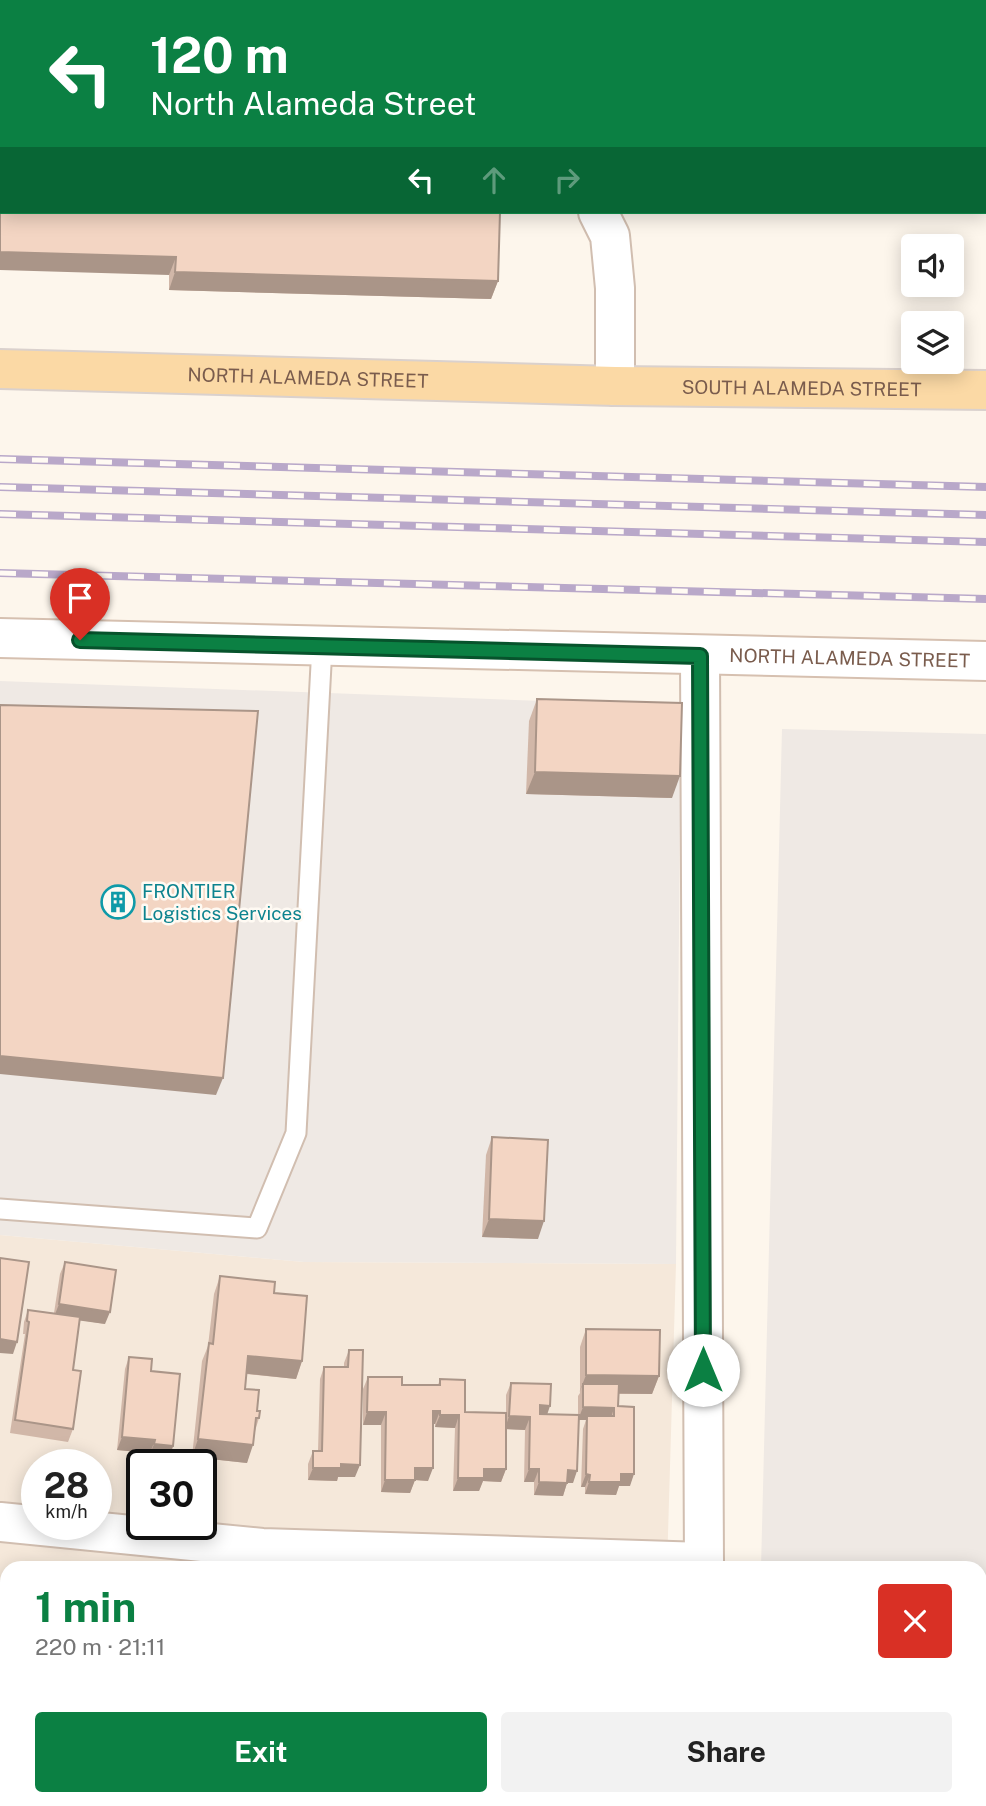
<!DOCTYPE html>
<meta charset="utf-8">
<style>
:root{--surface:#fff;--page:#f2f2f2;--text:#222;--muted:#767676;--accent:#0b8043}
body{margin:0;font-family:"Public Sans",sans-serif;background:var(--page);color:var(--text);height:100vh;display:flex;flex-direction:column;font-size:26px;white-space:nowrap}
*{box-sizing:border-box;margin:0}
p{font-size:23px;color:var(--muted)}
.icon{flex:none;width:38px;height:38px;fill:none;stroke:currentColor;stroke-width:2;stroke-linecap:round;stroke-linejoin:round}
.map{position:relative;flex:1;overflow:hidden}
.sheet{position:absolute;left:0px;top:1561px;width:987px;height:245px;display:flex;flex-direction:column;background:var(--surface);border-radius:21px 21px 0 0;box-shadow:0 4px 18px #0003}
.sheet>*{flex:none}
.guide{position:absolute;left:0px;top:0px;width:987px;height:214px;box-shadow:0 4px 18px #0003;background:#0b8043;color:#fff;overflow:hidden}
.controls{position:absolute;left:901px;top:234px;display:grid;gap:14px}
.controls a{display:grid;place-items:center;width:63px;height:63px;border-radius:7px;background:var(--surface);box-shadow:0 4px 18px #0003;font-size:35px}
.speed{position:absolute;left:21px;top:1449px;display:flex;gap:14px;font-size:35px;font-weight:700;text-align:center}
.speed>*{display:grid;place-content:center;width:91px;height:91px;border-radius:50%;background:var(--surface);box-shadow:0 4px 18px #0003;line-height:1}
.speed small{font-size:18px;font-weight:400}
.speed .limit{border:4px solid #111;border-radius:10px;background:#fff;color:#111}
.pin{position:absolute;display:grid;place-items:center;width:60px;height:60px;color:#fff;margin:-72px -30px;border-radius:50% 50% 50% 0;rotate:-45deg;box-shadow:0 0 7px #0007}
.pin .icon{rotate:45deg}
.me{position:absolute;width:77px;margin:-38px;rotate:0deg;stroke-linejoin:round;filter:drop-shadow(0 0 5px #0008)}
.turn{display:flex;align-items:center;gap:24px;height:147px;padding:0 35px;font-size:32px}
.turn .icon{width:91px;height:91px;stroke-width:2.5}
.turn b{display:block;font-size:49px;line-height:60px}
.lanes{display:flex;align-items:center;height:66px;padding:0 35px;background:#0003;justify-content:center;gap:35px;direction:ltr}
.lanes .off{opacity:.35}
.round{display:grid;place-items:center;flex:none;width:74px;height:74px;border-radius:7px;background:var(--page)}
.headline{display:flex;align-items:center;justify-content:space-between;height:119px;padding:0 35px}
h1{font-size:42px;font-weight:700;line-height:52px;color:var(--accent)}
.cta{display:flex;gap:14px;margin-top:auto;padding:14px 35px}
.cta a{flex:1;height:80px;border-radius:7px;background:var(--accent);color:#fff;font-size:28px;font-weight:700;line-height:80px;text-align:center}
.cta a+a{background:var(--page);color:var(--text)}
.map>svg:first-child{display:block}
</style>
<div class="map">
<svg width="986" height="1806" viewBox="0 0 986 1806">
<rect width="100%" height="100%" fill="#fdf6ec"/>
<path fill="#f5e8da" fill-rule="evenodd" d="M0 1235 304 1262 676 1264 667 1568H7V1799H661V1806H0ZM37 1465H96V1524H37ZM142 1465H201V1524H142Z"/>
<g fill="#efe9e4">
<path d="M0 681 681 706 676 1264 304 1262 0 1235Z"/>
<path d="M782 729 986 734V1806H754V1799H980V1568H761Z"/>
</g>
<g fill="none" stroke-linecap="round" stroke-linejoin="round">
<defs>
<g id="lane">
<path d="M985 164 986 165"/>
<path d="M0 1209 257 1228 296 1133 322 646"/>
</g>
<g id="street">
<path d="M0 16H2"/>
<path d="M598 212 610 236 615 288V386"/>
<path d="M700 656 704 1568"/>
<path d="M0 1522 262 1548 704 1562"/>
<path d="M697 1806V1799"/>
</g>
<g id="secondary">
<path d="M714 2V0"/>
<path id="s1" d="M0 638 986 661"/>
</g>
<g id="primary">
<path id="s2" d="M0 369 615 386 986 390"/>
</g>
</defs>
<use href="#lane" stroke="#d1beb0" stroke-width="23"/>
<use href="#street" stroke="#d1beb0" stroke-width="42"/>
<use href="#secondary" stroke="#d6c0b0" stroke-width="42"/>
<use href="#primary" stroke="#dad1cd" stroke-width="42"/>
<use href="#lane" stroke="#fff" stroke-width="19"/>
<use href="#street" stroke="#fff" stroke-width="38"/>
<use href="#secondary" stroke="#fff" stroke-width="38"/>
<use href="#primary" stroke="#fbd9a5" stroke-width="38"/>
<defs>
<g id="rail">
<path d="M0 459 986 487"/>
<path d="M0 487 986 515"/>
<path d="M0 514 986 542"/>
<path d="M0 573 986 599"/>
</g>
</defs>
<use href="#rail" stroke="#b9a8c9" stroke-width="8"/>
<use href="#rail" stroke="#fffaf3" stroke-width="5" stroke-dasharray="16" stroke-linecap="butt"/>
</g>
<g fill="#d1b7a8">
<path d="M868 0H981L980 2H867Z"/>
<path d="M0 179 498 281 491 299 169 290V275Z"/>
<path d="M537 699 672 798 526 794 529 721Z"/>
<path d="M492 1137 538 1239 482 1237 486 1155Z"/>
<path d="M65 1262 105 1324 80 1320 73 1370V1429L68 1442 10 1433 25 1334H23L24 1322 28 1310 54 1313 60 1274Z"/>
<path d="M220 1276 274 1293 302 1361 296 1379 246 1374 245 1389 257 1411 259 1418 255 1431 247 1463 192 1457 202 1361 208 1346 214 1294Z"/>
<path d="M586 1329 659 1376 652 1394H618V1406L630 1486H619L616 1495 585 1494V1487H581L583 1429 586 1420H579L573 1483H567L563 1496 534 1495V1482H524L525 1430 506 1429V1469L501 1482 483 1481 479 1491H453L455 1428 435 1427V1424H433L428 1481 415 1480 410 1493 381 1492V1425H363V1389L368 1377 402 1385H438L440 1379 465 1412 506 1413V1395L511 1383 547 1414 578 1415V1396L580 1393V1347Z"/>
<path d="M349 1350 355 1477H338L337 1481 308 1480V1464L313 1451H318L320 1379 324 1367H344V1363Z"/>
<path d="M129 1357 151 1371 173 1446 169 1459 149 1457 150 1453 117 1450 125 1369Z"/>
<path d="M0 1582 7 1583V1693L0 1692Z"/>
<path d="M307 1799H374V1806H306Z"/>
<path d="M511 1799H621V1806H509Z"/>
</g>
<g fill="#aa9588">
<path d="M0 252 176 257 169 275 0 270Z"/>
<path d="M175 272 498 281 491 299 169 290Z"/>
<path d="M535 772 680 776 672 798 526 794Z"/>
<path d="M0 1056 223 1078 216 1095 0 1074Z"/>
<path d="M489 1219 544 1221 538 1239 482 1237Z"/>
<path d="M59 1304 110 1312 105 1324 54 1317Z"/>
<path d="M0 1339 17 1342 13 1354 0 1353Z"/>
<path d="M248 1356 302 1361 296 1379 241 1373Z"/>
<path d="M586 1375 659 1376 652 1394 583 1393V1384L579 1393Z"/>
<path d="M540 1405 550 1406 546 1418H535Z"/>
<path d="M583 1407 614 1408 610 1421 587 1416 586 1420H578Z"/>
<path d="M433 1411H440L435 1424H429Z"/>
<path d="M367 1412H386L381 1425H363Z"/>
<path d="M440 1415H459L455 1428 435 1427Z"/>
<path d="M509 1416 530 1417 525 1430 505 1429Z"/>
<path d="M122 1437 155 1440 150 1453 117 1450Z"/>
<path d="M198 1439 253 1445 247 1463 192 1457Z"/>
<path d="M154 1444 173 1446 169 1459 149 1457Z"/>
<path d="M341 1464 360 1465 355 1477H338L337 1481 308 1480 313 1468Z"/>
<path d="M415 1468H433L428 1481 415 1480 410 1493 381 1492 385 1480Z"/>
<path d="M484 1469H506L501 1482 483 1481 479 1491H453L458 1478Z"/>
<path d="M529 1469H539L534 1482H524Z"/>
<path d="M568 1470 577 1471 573 1483H567L563 1496 534 1495 539 1482Z"/>
<path d="M586 1474 590 1475 585 1487H581Z"/>
<path d="M621 1474H634L630 1486H619L616 1495 585 1494 589 1482Z"/>
</g>
<g fill="#f3d5c3" stroke="#aa9588" stroke-width="2">
<path d="M876 0H961L960 2H876Z"/>
<path d="M0 179H2V212H500L498 281 175 272 176 257 0 252Z"/>
<path d="M537 699 682 703 680 776 535 772Z"/>
<path d="M0 705 258 711 223 1078 0 1056Z"/>
<path d="M492 1137 548 1140 544 1221 489 1219Z"/>
<path d="M0 1258 29 1262 17 1342 0 1339Z"/>
<path d="M65 1262 116 1270 110 1312 59 1304Z"/>
<path d="M220 1276 275 1282 274 1293 307 1296 302 1361 248 1356 245 1389 259 1390 257 1411H260L259 1418H256L253 1445 198 1439 209 1343 213 1344Z"/>
<path d="M28 1310 80 1317 73 1370 81 1371 73 1429 15 1420 29 1322 27 1321Z"/>
<path d="M586 1329 660 1330 659 1376 586 1375Z"/>
<path d="M349 1350H363L360 1465 341 1464V1468H313V1451H322L324 1367H348Z"/>
<path d="M129 1357 152 1359 151 1371 180 1374 173 1446 154 1444 155 1440 122 1437Z"/>
<path d="M368 1377H402V1385H440V1379L465 1380V1412L506 1413V1469H484V1478H458L459 1415H440V1411H433V1468H415V1480H385L386 1412H367Z"/>
<path d="M511 1383 551 1384 550 1406 540 1405V1414L579 1415 577 1471 568 1470 567 1483 539 1482V1469H529L530 1417 509 1416Z"/>
<path d="M583 1384H619L618 1406 634 1407V1474H621V1482H589L590 1475 586 1474 587 1416H614V1408L583 1407Z"/>
<path d="M0 1582 7 1583V1679L1 1678 4 1656H0Z"/>
<path d="M48 1799H69L86 1801 85 1806H47Z"/>
<path d="M266 1799H283L281 1806H245L247 1801 264 1806Z"/>
<rect x="311" y="1799" width="63" height="7"/>
<path d="M514 1799H621V1806H513Z"/>
</g>
<g fill="none" stroke-linecap="round" stroke-linejoin="round">
<defs>
<path id="route" d="M80 640 700 656 703 1370"/>
</defs>
<use href="#route" stroke="#07532c" stroke-width="18"/>
<use href="#route" stroke="#0b8043" stroke-width="12"/>
</g>
<defs>
<symbol id="building-ring" viewBox="-11 -11 22 22"><circle r="9.5" fill="#fffaf3" stroke="#0f9aa8" stroke-width="1.5"/><path d="M-4-6H4V6H1V3H-1V6H-4ZM-2.5-4.3h1.7v1.8h-1.7ZM.8-4.3h1.7v1.8H.8ZM-2.5-1h1.7V.8h-1.7ZM.8-1h1.7V.8H.8Z" fill="#0f9aa8"/></symbol>
</defs>
<g fill-rule="evenodd">
<use href="#building-ring" x="99" y="883" width="38" height="38"/>
</g>
<g text-anchor="middle" stroke-width="5" stroke-linejoin="round" paint-order="stroke">
<g font-size="19" fill="#7a5c4d" stroke="#fffaf3">
<text dy="7" stroke="none"><textPath href="#s2" startOffset="308">NORTH ALAMEDA STREET</textPath></text>
<text dy="7" stroke="none"><textPath href="#s2" startOffset="802">SOUTH ALAMEDA STREET</textPath></text>
<text dy="7" stroke="none"><textPath href="#s1" startOffset="850">NORTH ALAMEDA STREET</textPath></text>
</g>
<g font-size="19" fill="#0d838f" stroke="#fffaf3" text-anchor="start">
<text x="142" y="898">FRONTIER<tspan x="142" dy="22">Logistics Services</tspan></text>
</g>
</g>
</svg>
<div class="controls">
<a><svg class="icon" aria-label="sound" viewBox="0 0 24 24"><path d="M4 9h4l5-4v14l-5-4H4zM17 9q2 3 0 6"/></svg></a>
<a><svg class="icon" aria-label="layers" viewBox="0 0 24 24"><path d="M12 4l9 5-9 5-9-5zM3 14l9 5 9-5"/></svg></a>
</div>
<div class="speed"><div>28<small>km/h</small></div><div class="limit">30</div></div>
<div class="pin" style="left:80px;top:640px;background:#d93025"><svg class="icon" aria-label="arrive" viewBox="0 0 24 24"><path d="M6 21V4h12l-3 4 3 4H6"/></svg></div>
<svg class="me" style="left:703px;top:1370px" viewBox="-20 -20 40 40"><circle r="19" fill="#fff"/><path d="M0-13L10 11 0 6-10 11z" fill="#0b8043"/></svg>
<div class="guide">
<div class="turn"><svg class="icon" aria-label="left" viewBox="0 0 24 24"><path d="M17 20v-9H6M10 6l-5 5 5 5"/></svg><div><b>120 m</b>North Alameda Street</div></div>
<div class="lanes"><svg class="icon" aria-label="left" viewBox="0 0 24 24"><path d="M17 20v-9H6M10 6l-5 5 5 5"/></svg><svg class="icon off" aria-label="ahead" viewBox="0 0 24 24"><path d="M12 20V5M6 11l6-6 6 6"/></svg><svg class="icon off" aria-label="right" viewBox="0 0 24 24"><path d="M7 20v-9h11M14 6l5 5-5 5"/></svg></div>
</div>
<section class="sheet">
<div class="headline"><div><h1>1 min</h1><p>220 m · 21:11</p></div><a class="round" style="background:#d93025;color:#fff"><svg class="icon" aria-label="close" viewBox="0 0 24 24"><path d="M6 6l12 12M18 6L6 18"/></svg></a></div>
<div class="cta"><a>Exit</a><a>Share</a></div>
</section>
</div>
